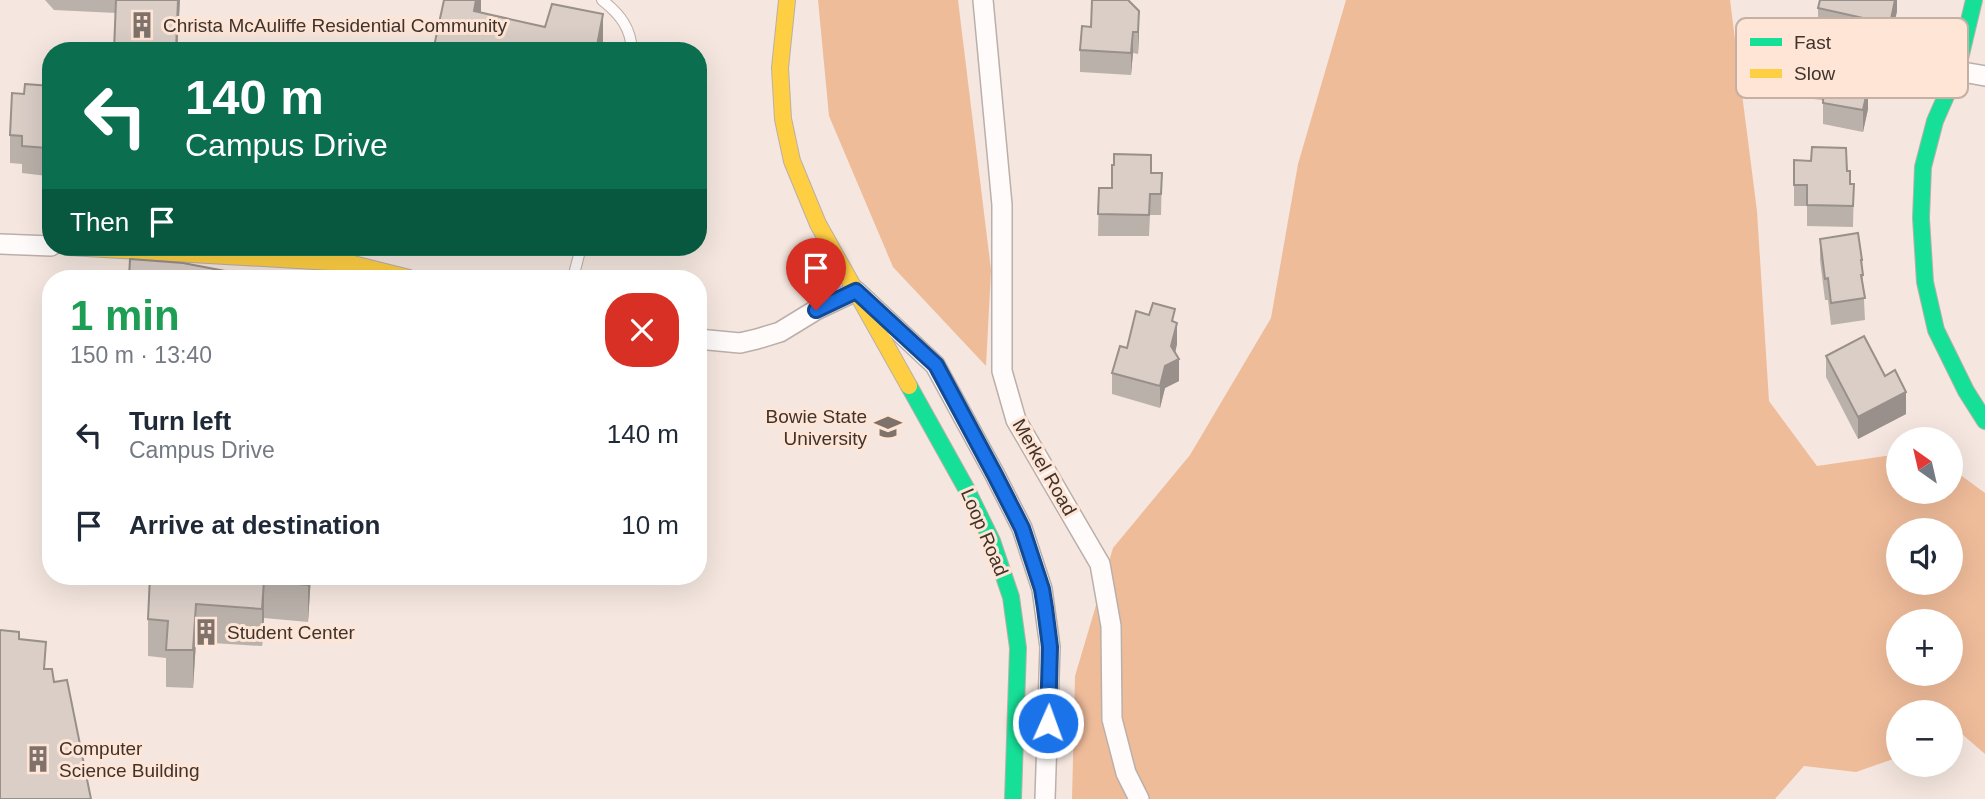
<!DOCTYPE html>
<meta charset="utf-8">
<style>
:root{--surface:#fff;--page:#f6f6f7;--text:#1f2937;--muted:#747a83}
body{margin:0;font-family:Arial,sans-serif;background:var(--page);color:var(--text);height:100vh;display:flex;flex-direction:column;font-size:26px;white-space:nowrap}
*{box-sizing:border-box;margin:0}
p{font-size:23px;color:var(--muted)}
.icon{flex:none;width:38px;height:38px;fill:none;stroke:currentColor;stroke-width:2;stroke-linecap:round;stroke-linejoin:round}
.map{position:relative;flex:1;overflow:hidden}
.panel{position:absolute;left:42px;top:270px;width:665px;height:315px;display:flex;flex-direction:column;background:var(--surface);border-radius:28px;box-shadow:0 7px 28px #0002}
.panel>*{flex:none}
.banner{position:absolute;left:42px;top:42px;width:665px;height:214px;border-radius:28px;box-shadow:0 7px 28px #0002;background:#0b6e4f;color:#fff;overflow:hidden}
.needle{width:46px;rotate:326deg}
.tools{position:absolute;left:1886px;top:427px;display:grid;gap:14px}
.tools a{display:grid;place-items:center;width:77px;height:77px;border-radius:50%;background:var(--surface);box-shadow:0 7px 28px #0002;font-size:35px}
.pin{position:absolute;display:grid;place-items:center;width:60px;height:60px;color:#fff;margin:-72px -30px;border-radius:50% 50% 50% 0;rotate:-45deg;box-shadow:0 0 7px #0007}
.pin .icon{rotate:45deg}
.me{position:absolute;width:77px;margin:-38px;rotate:2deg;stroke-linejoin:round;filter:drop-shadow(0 0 5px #0008)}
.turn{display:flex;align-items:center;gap:24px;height:147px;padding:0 28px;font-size:32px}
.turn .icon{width:91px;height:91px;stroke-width:2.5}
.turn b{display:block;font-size:49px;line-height:60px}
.then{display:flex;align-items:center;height:66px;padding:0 28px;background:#0003;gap:14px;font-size:26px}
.round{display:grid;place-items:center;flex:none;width:74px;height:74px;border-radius:28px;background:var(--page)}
.headline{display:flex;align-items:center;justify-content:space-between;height:119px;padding:0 28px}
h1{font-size:42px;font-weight:700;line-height:52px;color:#1e9e55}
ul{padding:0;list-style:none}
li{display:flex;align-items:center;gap:21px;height:91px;padding:0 28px}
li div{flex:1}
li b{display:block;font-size:26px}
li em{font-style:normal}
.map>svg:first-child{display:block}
</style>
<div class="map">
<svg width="1985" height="799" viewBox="0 0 1985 799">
<rect width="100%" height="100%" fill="#f5e7df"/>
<g fill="#efbc9a" fill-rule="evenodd">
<path d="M818 0H958L991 270 986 366 893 267 829 116Z"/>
<path d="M1346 0H1730L1757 211 1769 401 1817 466 1899 454V492H1951V468L1985 493V754L1962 734 1951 738V712H1899V757L1856 772 1804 766 1775 799H1072L1075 676 1113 548 1190 455 1271 318 1298 164ZM1899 530H1951V583H1899ZM1899 621H1951V674H1899Z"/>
</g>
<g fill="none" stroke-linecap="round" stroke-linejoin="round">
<defs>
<g id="lane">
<path d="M602 0C620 14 631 28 632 51"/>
<path d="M573 278 581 247"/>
</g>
<g id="street">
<path d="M983 0 1002 205V371L1016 420 1100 564 1111 626 1112 719 1126 773 1139 799"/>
<path d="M1957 71 1985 76"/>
<path d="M0 244 51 246"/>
<path d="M698 339 740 343 757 339 780 332 816 310 856 291 935 365 995 475 1022 528 1042 589 1050 647 1045 799"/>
</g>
<g id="fast">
<path d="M1974 0 1957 71 1935 121 1923 167 1921 218 1925 282 1936 330 1966 391 1985 421"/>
<path d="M909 386 967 490 992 541 1011 597 1018 648 1013 799"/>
</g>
<g id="slow">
<path d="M787 0 780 68 783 119 792 161 818 224 909 386"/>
<path d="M69 247 349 263 409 278"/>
</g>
</defs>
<use href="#lane" stroke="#bbafa9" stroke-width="12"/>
<use href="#street" stroke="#bbafa9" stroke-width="22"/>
<use href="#fast" stroke="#bbafa9" stroke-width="18"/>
<use href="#slow" stroke="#bbafa9" stroke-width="18"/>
<use href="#lane" stroke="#fefbfa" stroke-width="10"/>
<use href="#street" stroke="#fefbfa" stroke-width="19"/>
<use href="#fast" stroke="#16e098" stroke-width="16"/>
<use href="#slow" stroke="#ffcf43" stroke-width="16"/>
</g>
<g fill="#bbb1ab">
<path d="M45 0H180L177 51H114L116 13 54 10Z"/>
<path d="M1129 0 1139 33 1138 54 1133 53 1131 75 1080 72V50L1091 27Z"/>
<path d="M1897 0V11L1890 43 1818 27V8Z"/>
<path d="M1866 52V87L1868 109 1863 132 1823 124V100L1813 99V77L1828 61Z"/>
<path d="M51 86V174H47V176L22 173V164L10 163V135L24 94Z"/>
<path d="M1794 160 1847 171 1850 184H1854L1853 227 1807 226V206H1794Z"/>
<path d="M1151 173H1162L1161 215H1150L1149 236H1098L1099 188H1112Z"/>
<path d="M1820 239 1862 260 1865 320 1831 325 1828 300H1825L1820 260Z"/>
<path d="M487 247H508L507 251Z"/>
<path d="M1175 322 1177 344 1175 353 1179 381 1165 388 1160 408 1112 394V373L1127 348Z"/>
<path d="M1826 356 1906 414 1858 439 1826 377Z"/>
<path d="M150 576H311L308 622 264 618 262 646 196 642 193 688 166 687V658L148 656V619Z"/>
</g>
<g fill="#99908b">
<path d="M178 0H180L177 51H176Z"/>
<path d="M476 0H481V18L474 11Z"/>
<path d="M1895 0H1897V11L1890 43V24Z"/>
<path d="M1139 11V33L1138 54V32Z"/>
<path d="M603 14V51H596Z"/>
<path d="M1133 32V53L1131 75V53Z"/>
<path d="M1866 52V97L1863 107V66Z"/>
<path d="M1868 87V109L1863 132V110Z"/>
<path d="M1177 323V344L1173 362 1179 359V381L1165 388 1160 408V386Z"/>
<path d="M1906 392V414L1858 439V417Z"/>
<path d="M309 576H311L308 622V585Z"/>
<path d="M264 581V618L262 646V609Z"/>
<path d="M196 604V642L193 688V650Z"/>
</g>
<g fill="#dacec7" stroke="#99908b" stroke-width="2">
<path d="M116 0H178L176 51H114Z"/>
<path d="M444 0H476L474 11 545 27 552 4 603 14 596 51H433Z"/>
<path d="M1092 0H1128L1139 11 1138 32H1133L1131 53 1080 50 1082 26 1091 27Z"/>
<path d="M1820 0H1895L1890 24 1818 8Z"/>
<path d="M1832 46 1866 52 1863 66H1865L1864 75H1866L1863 86 1868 87 1863 110 1823 103 1824 79 1813 77 1817 59 1828 61Z"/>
<path d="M25 84 51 86V147H47V148L22 146V136L10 135 12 93 24 94Z"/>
<path d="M1812 147 1846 148 1847 171H1850V184H1854L1853 206 1807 205V185H1794V160L1811 161Z"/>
<path d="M1114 154 1151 155V173H1162L1161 194H1150L1149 215 1098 214 1099 188H1112V165H1114Z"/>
<path d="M1858 233 1862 260H1861L1863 275H1861L1865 298 1831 303 1828 278 1825 279 1820 239Z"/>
<path d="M130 259 183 263 262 278H129Z"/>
<path d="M1153 303 1175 309 1172 321 1177 323 1171 346 1179 359 1165 366 1160 386 1112 373 1120 346 1127 348 1136 311 1149 315Z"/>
<path d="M1864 336 1885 376 1895 370 1906 392 1858 417 1826 356Z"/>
<path d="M150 576H309L308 585 264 581 262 609 196 604 193 650H166L168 621 148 619Z"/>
<path d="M0 630 19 632V639L46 642 44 669H52L54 682 67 680 91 799H0Z"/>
</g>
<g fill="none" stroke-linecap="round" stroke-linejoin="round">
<defs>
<path id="route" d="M816 310 856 291 936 365 995 475 1022 528 1042 589 1045 608 1050 647 1048 723"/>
</defs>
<use href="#route" stroke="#114b97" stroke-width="18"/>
<use href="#route" stroke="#1a73e8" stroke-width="12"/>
</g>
<defs>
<symbol id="building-bare" viewBox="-9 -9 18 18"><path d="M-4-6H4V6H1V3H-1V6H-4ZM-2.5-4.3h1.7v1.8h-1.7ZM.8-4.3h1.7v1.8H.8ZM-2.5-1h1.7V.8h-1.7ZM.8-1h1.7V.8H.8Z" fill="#7f726b" stroke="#fee5d6" stroke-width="2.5" paint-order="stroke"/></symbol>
<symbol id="university-bare" viewBox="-9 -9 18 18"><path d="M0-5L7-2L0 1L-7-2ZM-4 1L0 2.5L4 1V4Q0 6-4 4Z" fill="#7f726b" stroke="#fee5d6" stroke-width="2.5" paint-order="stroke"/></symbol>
</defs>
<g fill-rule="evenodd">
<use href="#building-bare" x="123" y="6" width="38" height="38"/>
<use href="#university-bare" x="869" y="408" width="38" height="38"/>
<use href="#building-bare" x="187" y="613" width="38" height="38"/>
<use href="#building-bare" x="19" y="740" width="38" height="38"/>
</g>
<g text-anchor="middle" stroke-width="6" stroke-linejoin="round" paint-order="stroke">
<g font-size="19" fill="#3f332c" stroke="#fee5d6" text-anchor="start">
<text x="163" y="32">Christa McAuliffe Residential Community</text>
<text x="867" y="423" text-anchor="end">Bowie State<tspan x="867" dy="22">University</tspan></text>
<text x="227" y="639">Student Center</text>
<text x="59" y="755">Computer<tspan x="59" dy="22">Science Building</tspan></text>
</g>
<g font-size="19" fill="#3f332c" stroke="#fee5d6">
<text transform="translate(1045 467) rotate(60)" y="7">Merkel Road</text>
<text transform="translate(985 532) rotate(67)" y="7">Loop Road</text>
</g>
</g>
<rect x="1736" y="18" width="232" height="80" rx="10" fill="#fee5d6" stroke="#c5b0a3" stroke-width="2"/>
<rect x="1750" y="38" width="32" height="8" fill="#16e098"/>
<rect x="1750" y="69" width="32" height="9" fill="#ffcf43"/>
<g font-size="19" fill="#3f332c">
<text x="1794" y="49">Fast</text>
<text x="1794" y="80">Slow</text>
</g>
</svg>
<div class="tools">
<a><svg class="needle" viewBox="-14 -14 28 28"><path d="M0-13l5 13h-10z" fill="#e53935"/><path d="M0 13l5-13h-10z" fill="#747a83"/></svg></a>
<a><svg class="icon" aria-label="sound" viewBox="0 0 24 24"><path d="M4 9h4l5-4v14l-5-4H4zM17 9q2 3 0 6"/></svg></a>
<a>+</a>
<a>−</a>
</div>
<div class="pin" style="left:816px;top:310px;background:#d93025"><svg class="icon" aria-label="arrive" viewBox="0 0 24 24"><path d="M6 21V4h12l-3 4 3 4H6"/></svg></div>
<svg class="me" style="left:1048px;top:723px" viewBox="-20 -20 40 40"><circle r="17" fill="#1a73e8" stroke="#fff" stroke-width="3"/><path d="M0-11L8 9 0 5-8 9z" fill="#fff"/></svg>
<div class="banner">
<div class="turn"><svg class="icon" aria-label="left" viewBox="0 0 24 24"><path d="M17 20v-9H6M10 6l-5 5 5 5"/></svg><div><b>140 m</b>Campus Drive</div></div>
<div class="then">Then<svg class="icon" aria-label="arrive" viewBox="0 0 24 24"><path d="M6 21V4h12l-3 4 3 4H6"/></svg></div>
</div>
<section class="panel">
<div class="headline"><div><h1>1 min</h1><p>150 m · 13:40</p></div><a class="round" style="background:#d93025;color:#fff"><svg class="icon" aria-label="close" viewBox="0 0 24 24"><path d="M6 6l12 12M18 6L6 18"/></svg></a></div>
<ul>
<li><svg class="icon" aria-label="left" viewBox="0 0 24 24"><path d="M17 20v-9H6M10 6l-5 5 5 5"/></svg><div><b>Turn left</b><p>Campus Drive</p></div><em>140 m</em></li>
<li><svg class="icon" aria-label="arrive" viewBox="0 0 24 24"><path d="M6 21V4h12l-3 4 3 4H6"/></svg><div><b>Arrive at destination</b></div><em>10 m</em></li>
</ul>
</section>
</div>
